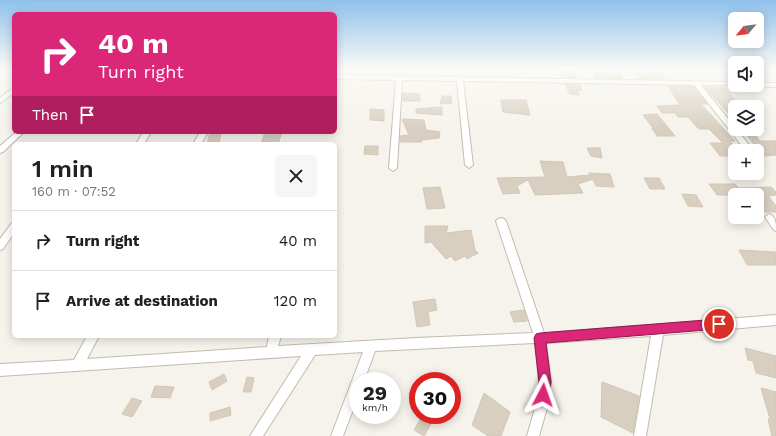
<!DOCTYPE html>
<meta charset="utf-8">
<style>
:root{--surface:#fff;--page:#f6f6f6;--text:#202124;--muted:#757577;--line:#e0e0e0}
body{margin:0;font-family:"Work Sans",sans-serif;background:var(--page);color:var(--text);height:100vh;display:flex;flex-direction:column;font-size:15px;white-space:nowrap}
*{box-sizing:border-box;margin:0}
p{font-size:13px;color:var(--muted)}
.icon{flex:none;width:22px;height:22px;fill:none;stroke:currentColor;stroke-width:2;stroke-linecap:round;stroke-linejoin:round}
.map{position:relative;flex:1;overflow:hidden}
.drawer{position:absolute;left:12px;top:142px;width:325px;height:196px;display:flex;flex-direction:column;background:var(--surface);border-radius:6px;box-shadow:0 2px 10px #0003}
.drawer>*{flex:none}
.guide{position:absolute;left:12px;top:12px;width:325px;height:122px;border-radius:6px;box-shadow:0 2px 10px #0003;background:#db2777;color:#fff;overflow:hidden}
.needle{width:26px;rotate:241deg}
.buttons{position:absolute;left:728px;top:12px;display:grid;gap:8px}
.buttons a{display:grid;place-items:center;width:36px;height:36px;border-radius:6px;background:var(--surface);box-shadow:0 2px 10px #0003;font-size:20px}
.speed{position:absolute;left:349px;top:372px;display:flex;gap:8px;font-size:20px;font-weight:700;text-align:center}
.speed>*{display:grid;place-content:center;width:52px;height:52px;border-radius:50%;background:var(--surface);box-shadow:0 2px 10px #0003;line-height:1}
.speed small{font-size:10px;font-weight:400}
.speed .limit{border:6px solid #d22;background:#fff;color:#111}
.pin{position:absolute;display:grid;place-items:center;width:34px;height:34px;color:#fff;margin:-17px;border:2px solid #fff;border-radius:50%;box-shadow:0 1px 4px #0007}
.me{position:absolute;width:44px;margin:-22px;rotate:4deg;stroke-linejoin:round;filter:drop-shadow(0 0 3px #0008)}
.turn{display:flex;align-items:center;gap:14px;height:84px;padding:0 20px;font-size:18px}
.turn .icon{width:52px;height:52px;stroke-width:2.5}
.turn b{display:block;font-size:28px;line-height:34px}
.then{display:flex;align-items:center;height:38px;padding:0 20px;background:#0003;gap:8px;font-size:15px}
.round{display:grid;place-items:center;flex:none;width:42px;height:42px;border-radius:6px;background:var(--page)}
.summary{display:flex;align-items:center;justify-content:space-between;height:68px;padding:0 20px}
h1{font-size:24px;font-weight:600;line-height:30px}
ul{padding:0;list-style:none}
li{display:flex;align-items:center;gap:12px;height:60px;padding:0 20px;border-top:1px solid var(--line)}
li div{flex:1}
li b{display:block;font-size:15px}
li em{font-style:normal}
.map>svg:first-child{display:block}
</style>
<div class="map">
<svg width="776" height="436" viewBox="0 0 776 436">
<rect width="100%" height="100%" fill="#f6f3ec"/>
<g fill="#d8cfc1" stroke="#d3c7b4">
<path d="M561 70 575 72 577 78 562 77Z"/>
<path d="M594 72H620L622 79 595 78Z"/>
<path d="M653 72 661 73 665 79H641L637 73 654 74Z"/>
<path d="M565 84 580 85 582 91 578 90 579 95 570 94Z"/>
<path d="M668 86 694 87 707 104H701L735 141H730L738 151H735V156H720L710 143H723L709 129H699L688 117H678L675 113H662L657 106 680 105Z"/>
<path d="M705 87 725 88 741 107H735V121Z"/>
<path d="M403 93 420 94V101H403Z"/>
<path d="M442 96H451L452 103 440 104Z"/>
<path d="M501 100H526L530 115 503 112Z"/>
<path d="M442 107V115L416 113V109Z"/>
<path d="M370 109 384 110V121L370 120Z"/>
<path d="M657 114 675 136H657L652 128H653L643 115Z"/>
<path d="M402 119 424 120 426 130 440 132 439 138 421 140 422 142H400V136L409 135Z"/>
<path d="M742 129H750L760 141H776V155L763 156Z"/>
<path d="M210 132H221L219 144H207Z"/>
<path d="M265 132H282L278 144H261Z"/>
<path d="M365 146H378V155L364 154Z"/>
<path d="M587 148H600L602 158 591 156Z"/>
<path d="M540 161 563 162 567 177 590 175 589 173 610 174 614 187 596 186 593 179 578 184 583 193 535 195 528 180 517 186 520 193 503 194 497 178 545 177Z"/>
<path d="M644 178H659L665 189H650Z"/>
<path d="M709 184H735L739 188 771 187 776 192V195L768 196 776 206V212H757V195H717Z"/>
<path d="M440 187 445 208 427 209 423 188Z"/>
<path d="M682 194 696 195 703 207 688 206Z"/>
<path d="M425 226H448L446 233 471 230 475 250 478 253 467 259 465 256 455 261 451 256 446 259 431 242 425 243Z"/>
<path d="M739 250 776 252V265H747Z"/>
<path d="M435 299 437 310 428 312 430 325 417 327 413 302Z"/>
<path d="M524 310 527 321 514 322 510 312Z"/>
<path d="M745 348 776 356V378L756 373 753 361 748 360Z"/>
<path d="M224 374 227 381 212 390 209 382Z"/>
<path d="M247 377 254 378 251 392H243Z"/>
<path d="M602 382 639 396 633 433 601 417Z"/>
<path d="M155 386 174 387 170 398 151 397Z"/>
<path d="M761 388 776 392V436H772L768 419H770Z"/>
<path d="M484 393 510 412 501 436H488L472 425Z"/>
<path d="M132 398 142 401 132 417 122 414Z"/>
<path d="M230 407 231 415 210 421V413Z"/>
<path d="M423 415H429L434 419 424 436 414 430Z"/>
</g>
<g fill="none" stroke-linecap="round" stroke-linejoin="round">
<defs>
<g id="street">
<path d="M725 69H732L735 73V79L733 78Z"/>
<path d="M335 75 735 82V85H737H701L754 151H746L694 85 463 81 473 165 469 168 465 165 457 81 402 80 397 168 393 171 389 168 396 80 335 79Z"/>
<path d="M757 83H776V87L755 86 754 85H757Z"/>
<path d="M14 89V93L0 103V98L10 90Z"/>
<path d="M16 132H24L3 152 0 153V146Z"/>
<path d="M143 132H151L144 144H136Z"/>
<path d="M200 132H208L201 144H193Z"/>
<path d="M757 157 763 162 762 164H757Z"/>
<path d="M769 214C776 216 776 224 776 231L773 229 765 217Z"/>
<path d="M501 218 504 219 506 221 544 333 776 315V325L663 335 646 436H634L651 336 546 343 551 382 547 408 539 436H527L535 408 539 382 535 343 375 351 364 381H358V397L343 436H331L363 352 315 355 263 436H250L301 356 0 376V364L74 360 87 336H99L87 359 267 347 269 336H281L278 346 416 338 533 333 496 221 498 219Z"/>
<path d="M14 222V233L3 249 0 250V239L11 224Z"/>
</g>
</defs>
<use href="#street" stroke="#c2bbae" stroke-width="2"/>
<use href="#street" fill="#fff" fill-rule="evenodd"/>
</g>
<linearGradient id="sky" x2="0" y2="1"><stop stop-color="#8fc1ec"/><stop offset="0.53" stop-color="#fbfaf6"/><stop offset="1" stop-color="#fbfaf6" stop-opacity="0"/></linearGradient>
<rect width="776" height="130" fill="url(#sky)"/>
<path fill="#db2777" stroke="#8e194d" d="M719 319 723 321 724 324 723 328 719 329 546 343 551 382 548 399 543 401 539 399 537 395 539 382 534 338 536 334 540 333Z"/>
</svg>
<div class="buttons">
<a><svg class="needle" viewBox="-14 -14 28 28"><path d="M0-13l5 13h-10z" fill="#e53935"/><path d="M0 13l5-13h-10z" fill="#757577"/></svg></a>
<a><svg class="icon" aria-label="sound" viewBox="0 0 24 24"><path d="M4 9h4l5-4v14l-5-4H4zM17 9q2 3 0 6"/></svg></a>
<a><svg class="icon" aria-label="layers" viewBox="0 0 24 24"><path d="M12 4l9 5-9 5-9-5zM3 14l9 5 9-5"/></svg></a>
<a>+</a>
<a>−</a>
</div>
<div class="speed"><div>29<small>km/h</small></div><div class="limit">30</div></div>
<div class="pin" style="left:719px;top:324px;background:#d93025"><svg class="icon" aria-label="arrive" viewBox="0 0 24 24"><path d="M6 21V4h12l-3 4 3 4H6"/></svg></div>
<svg class="me" style="left:543px;top:395px" viewBox="-20 -20 40 40"><path d="M0-17L14 15 0 8-14 15z" fill="#db2777" stroke="#fff" stroke-width="4"/></svg>
<div class="guide">
<div class="turn"><svg class="icon" aria-label="right" viewBox="0 0 24 24"><path d="M7 20v-9h11M14 6l5 5-5 5"/></svg><div><b>40 m</b>Turn right</div></div>
<div class="then">Then<svg class="icon" aria-label="arrive" viewBox="0 0 24 24"><path d="M6 21V4h12l-3 4 3 4H6"/></svg></div>
</div>
<section class="drawer">
<div class="summary"><div><h1>1 min</h1><p>160 m · 07:52</p></div><a class="round"><svg class="icon" aria-label="close" viewBox="0 0 24 24"><path d="M6 6l12 12M18 6L6 18"/></svg></a></div>
<ul>
<li><svg class="icon" aria-label="right" viewBox="0 0 24 24"><path d="M7 20v-9h11M14 6l5 5-5 5"/></svg><div><b>Turn right</b></div><em>40 m</em></li>
<li><svg class="icon" aria-label="arrive" viewBox="0 0 24 24"><path d="M6 21V4h12l-3 4 3 4H6"/></svg><div><b>Arrive at destination</b></div><em>120 m</em></li>
</ul>
</section>
</div>
